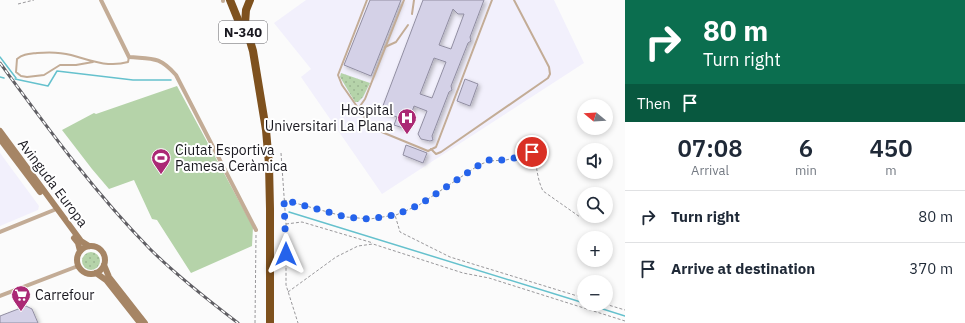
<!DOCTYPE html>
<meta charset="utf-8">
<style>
:root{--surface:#fff;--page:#f2f2f3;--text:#1f2937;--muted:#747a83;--line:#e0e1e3}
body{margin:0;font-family:"IBM Plex Sans",sans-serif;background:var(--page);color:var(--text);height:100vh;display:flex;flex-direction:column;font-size:15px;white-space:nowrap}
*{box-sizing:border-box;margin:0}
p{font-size:13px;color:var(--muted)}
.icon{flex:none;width:22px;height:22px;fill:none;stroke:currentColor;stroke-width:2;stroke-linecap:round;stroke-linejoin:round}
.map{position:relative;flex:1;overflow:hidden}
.sheet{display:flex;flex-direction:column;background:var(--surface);width:340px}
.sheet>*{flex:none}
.banner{background:#0b6e4f;color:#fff;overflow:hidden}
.needle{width:26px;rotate:288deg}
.fabs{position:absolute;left:577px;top:99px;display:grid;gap:8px}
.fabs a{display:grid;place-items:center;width:36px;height:36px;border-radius:50%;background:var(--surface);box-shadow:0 2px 6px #0003;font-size:20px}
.pin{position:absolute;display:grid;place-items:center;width:34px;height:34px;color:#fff;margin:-17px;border:2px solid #fff;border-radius:50%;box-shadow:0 1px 4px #0007}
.me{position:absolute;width:44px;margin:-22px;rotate:0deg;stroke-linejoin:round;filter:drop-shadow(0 0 3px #0008)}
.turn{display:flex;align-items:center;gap:14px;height:84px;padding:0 12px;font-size:18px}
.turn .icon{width:52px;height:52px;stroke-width:2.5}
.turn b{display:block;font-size:28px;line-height:34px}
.then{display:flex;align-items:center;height:38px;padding:0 12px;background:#0003;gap:8px;font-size:15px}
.eta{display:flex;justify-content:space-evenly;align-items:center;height:68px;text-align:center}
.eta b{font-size:24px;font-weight:600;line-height:28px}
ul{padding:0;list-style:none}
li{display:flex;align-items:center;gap:12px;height:52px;padding:0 12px;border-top:1px solid var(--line)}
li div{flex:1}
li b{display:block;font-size:15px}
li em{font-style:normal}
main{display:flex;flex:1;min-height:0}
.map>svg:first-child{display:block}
</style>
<main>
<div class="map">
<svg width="625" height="323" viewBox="0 0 625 323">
<defs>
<pattern id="grass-dots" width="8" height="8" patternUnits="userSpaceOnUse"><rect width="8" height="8" fill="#b5d3a9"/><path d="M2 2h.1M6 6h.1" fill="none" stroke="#9bb591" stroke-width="1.8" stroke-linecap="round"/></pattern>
<filter id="shadow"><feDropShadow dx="2" dy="2" stdDeviation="2" flood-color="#0004"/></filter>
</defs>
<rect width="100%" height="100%" fill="#fbfbfb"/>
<g fill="#f2f0fc">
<path d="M306 0H554L584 63 382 194 301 77 311 69 274 23Z"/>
<path d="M0 153 39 206 38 210 0 226Z"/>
</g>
<g fill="url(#grass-dots)">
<path d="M341 73 370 83 363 97 358 102H355L340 77Z"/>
<circle cx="91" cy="261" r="9"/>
</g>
<path fill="#b5d3a9" d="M177 86 253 227 252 246 191 273 157 220 152 219 134 180 109 189 92 169 62 130 94 113 96 114Z"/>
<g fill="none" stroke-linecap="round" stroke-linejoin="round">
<g stroke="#65c1cd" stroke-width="1.5">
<path d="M0 57 16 78"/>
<path d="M0 77 4 78"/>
<path d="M15 79 48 86 57 71 133 80H171"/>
<path d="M289 212 584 303"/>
<path d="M587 304 625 316"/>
</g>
</g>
<g fill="#d4d1e7" stroke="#918ea2" fill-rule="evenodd" filter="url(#shadow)">
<path d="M370 0H401L371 76 344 65Z"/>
<path d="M423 0H484L470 37 471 41 468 43 451 86 452 90 449 92 432 136 433 140 430 141 421 139 418 134 427 111 414 106 408 124 403 128 394 125 397 117 381 111ZM453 9 458 14H464L451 49 439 45ZM434 58 446 62 432 98 420 94Z"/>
<path d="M465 79 478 84 470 106 457 101Z"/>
<path d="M406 145 427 153 423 163 403 155Z"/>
<path d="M26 306 32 309 38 323H0V316Z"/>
</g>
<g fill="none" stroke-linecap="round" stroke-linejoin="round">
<g stroke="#99989b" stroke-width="1" stroke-dasharray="3 2" stroke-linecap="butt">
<path d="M18 4 34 0"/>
<path d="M281 153 286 224V285L298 323"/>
<path d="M284 200 346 217 370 219 395 215 400 232 450 257 584 298"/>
<path d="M396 215 419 205 479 165 489 161 506 160 514 158 529 151 532 152 534 154C537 167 537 179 543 191L580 217"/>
<path d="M286 224 302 222 373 243"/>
<path d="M288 292 336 257 358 246 373 244 463 273 489 278 625 321"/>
<path d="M605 304 625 310"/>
<path d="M255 323 256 235"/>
</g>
<g stroke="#c3ac96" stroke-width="2">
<path d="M367 0 338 75 342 85 372 128 428 151 436 147 492 0"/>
<path d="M412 14 414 0"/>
<path d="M385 47 396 42 408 25"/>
<path d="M93 62 76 65H60L44 75 27 77 21 76 16 72 17 59C23 54 29 54 37 53 48 52 60 52 71 55 89 60 108 68 128 62L129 57"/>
<path d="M358 109 365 99 404 0"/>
<path d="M431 149 436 154 441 152 548 78 550 74 549 67 514 0"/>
</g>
<g stroke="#c3ac96" stroke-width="4">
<path d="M101 0 129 57C153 59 159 56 176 75L256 230"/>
<path d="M223 0V1"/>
<path d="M0 232 54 210"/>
<path d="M0 296 78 266"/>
</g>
<g stroke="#a68565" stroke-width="6">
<path d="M0 131 81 241 89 246"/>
<path d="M0 139 40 192"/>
<path d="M74 238 78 243 80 251"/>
<circle cx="91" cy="260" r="14"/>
<path d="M104 265 109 277 145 323"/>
<path d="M96 273 106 280 140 323"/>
</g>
<g stroke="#7e511e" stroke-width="8">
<path d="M230 0 243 32"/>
<path d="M250 0 246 10 245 24 253 51 266 130 269 164 270 209V323"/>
</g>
<defs>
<path id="rail" d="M0 63C47 127 94 192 150 249 177 276 208 300 238 323"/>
</defs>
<use href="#rail" stroke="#605f64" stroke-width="3"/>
<use href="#rail" stroke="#fff" stroke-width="1.5" stroke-dasharray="4.5" stroke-linecap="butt"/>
</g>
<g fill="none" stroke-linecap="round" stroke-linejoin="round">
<path stroke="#2563eb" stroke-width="7" stroke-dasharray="0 12.6" d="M286 254 284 200 346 217 370 219 395 215 419 205 479 165 489 160H506L514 158 529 152H532"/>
</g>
<defs>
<symbol id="hospital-pin" viewBox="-11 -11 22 30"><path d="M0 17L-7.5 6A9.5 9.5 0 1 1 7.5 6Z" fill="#ab2975" stroke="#fff"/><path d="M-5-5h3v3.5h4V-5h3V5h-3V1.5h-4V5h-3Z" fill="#fff"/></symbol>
<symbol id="stadium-pin" viewBox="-11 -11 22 30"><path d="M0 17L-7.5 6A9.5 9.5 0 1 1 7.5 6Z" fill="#ab2975" stroke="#fff"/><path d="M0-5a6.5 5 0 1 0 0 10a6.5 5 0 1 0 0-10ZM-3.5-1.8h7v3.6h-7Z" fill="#fff"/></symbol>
<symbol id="supermarket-pin" viewBox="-11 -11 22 30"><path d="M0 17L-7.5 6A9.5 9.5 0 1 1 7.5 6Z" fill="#ab2975" stroke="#fff"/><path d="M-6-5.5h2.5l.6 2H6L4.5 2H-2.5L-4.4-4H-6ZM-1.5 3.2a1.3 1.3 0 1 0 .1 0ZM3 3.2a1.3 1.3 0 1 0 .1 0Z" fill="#fff"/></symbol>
</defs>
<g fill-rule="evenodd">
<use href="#hospital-pin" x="396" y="107" width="22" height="30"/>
<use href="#stadium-pin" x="150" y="147" width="22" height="30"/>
<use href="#supermarket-pin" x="10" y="284" width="22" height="30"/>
</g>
<g text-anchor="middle" stroke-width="4" stroke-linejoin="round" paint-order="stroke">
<rect fill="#fff" stroke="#5f5e63" stroke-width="1" x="219" y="21" width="48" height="22" rx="3"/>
<g font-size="13" font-weight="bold" fill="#1a1920">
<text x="243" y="37">N-340</text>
</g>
<g font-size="14" fill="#1a1920" stroke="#fff" text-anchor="start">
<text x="393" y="115" text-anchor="end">Hospital<tspan x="393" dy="16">Universitari La Plana</tspan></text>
<text x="175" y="155">Ciutat Esportiva<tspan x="175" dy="16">Pamesa Ceràmica</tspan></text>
<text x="35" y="300">Carrefour</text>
</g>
<g font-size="14" fill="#1a1920" stroke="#fff">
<text transform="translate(53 183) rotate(53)" y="5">Avinguda Europa</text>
</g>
</g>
</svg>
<div class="fabs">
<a><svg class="needle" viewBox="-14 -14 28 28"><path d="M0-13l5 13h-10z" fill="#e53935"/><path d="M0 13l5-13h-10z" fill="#747a83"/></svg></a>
<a><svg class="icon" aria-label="sound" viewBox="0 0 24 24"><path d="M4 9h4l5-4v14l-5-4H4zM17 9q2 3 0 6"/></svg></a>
<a><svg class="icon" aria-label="search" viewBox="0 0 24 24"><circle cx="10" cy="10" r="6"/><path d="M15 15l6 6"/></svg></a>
<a>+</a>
<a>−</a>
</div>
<div class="pin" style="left:532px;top:152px;background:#d93025"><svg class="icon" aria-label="arrive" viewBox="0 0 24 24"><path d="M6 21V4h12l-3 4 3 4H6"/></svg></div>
<svg class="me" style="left:286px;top:254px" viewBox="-20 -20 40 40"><path d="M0-17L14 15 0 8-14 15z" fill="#2563eb" stroke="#fff" stroke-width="4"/></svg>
</div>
<section class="sheet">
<div class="banner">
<div class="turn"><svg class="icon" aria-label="right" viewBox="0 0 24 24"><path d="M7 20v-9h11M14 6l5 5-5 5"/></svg><div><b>80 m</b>Turn right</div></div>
<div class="then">Then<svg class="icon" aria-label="arrive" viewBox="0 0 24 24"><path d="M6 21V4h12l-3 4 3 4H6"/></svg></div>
</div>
<div class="eta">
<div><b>07:08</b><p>Arrival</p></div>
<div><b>6</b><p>min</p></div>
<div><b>450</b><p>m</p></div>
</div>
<ul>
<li><svg class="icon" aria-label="right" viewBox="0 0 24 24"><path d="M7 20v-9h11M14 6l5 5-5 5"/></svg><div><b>Turn right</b></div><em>80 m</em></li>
<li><svg class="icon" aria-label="arrive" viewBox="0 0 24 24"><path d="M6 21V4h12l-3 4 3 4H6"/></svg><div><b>Arrive at destination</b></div><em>370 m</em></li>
</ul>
</section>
</main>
